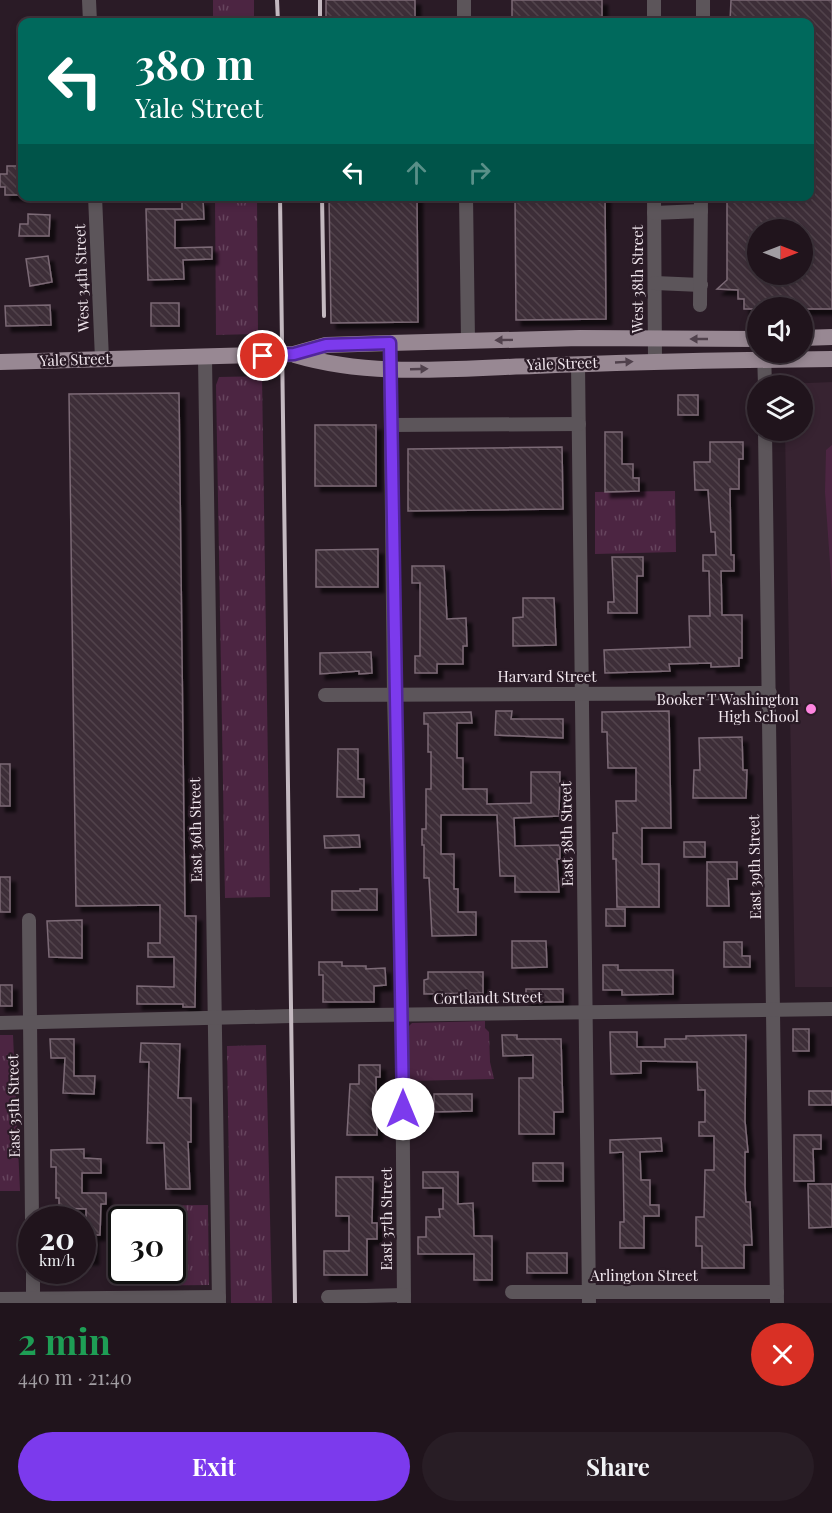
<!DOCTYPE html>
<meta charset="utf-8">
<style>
:root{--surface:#20141c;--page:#281d25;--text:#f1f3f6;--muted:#a29ea3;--line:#3d333b;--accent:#7c3aed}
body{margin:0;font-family:"Playfair Display",serif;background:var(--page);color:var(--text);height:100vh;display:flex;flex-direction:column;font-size:22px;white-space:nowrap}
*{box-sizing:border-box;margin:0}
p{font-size:20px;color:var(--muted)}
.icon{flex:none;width:33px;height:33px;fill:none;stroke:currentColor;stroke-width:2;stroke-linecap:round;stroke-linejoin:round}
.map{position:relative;height:1303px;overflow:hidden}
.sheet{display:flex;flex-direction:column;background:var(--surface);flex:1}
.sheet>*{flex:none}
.hud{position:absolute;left:18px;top:18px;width:796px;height:183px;border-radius:12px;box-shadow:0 3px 9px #0003,0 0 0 2px var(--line);background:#00695c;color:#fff;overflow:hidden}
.needle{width:39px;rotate:90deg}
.buttons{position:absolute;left:747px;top:219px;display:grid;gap:12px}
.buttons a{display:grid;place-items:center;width:66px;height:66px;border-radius:50%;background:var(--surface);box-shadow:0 3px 9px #0003,0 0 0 2px var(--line);font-size:30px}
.speed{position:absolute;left:18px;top:1206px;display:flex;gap:12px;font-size:30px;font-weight:700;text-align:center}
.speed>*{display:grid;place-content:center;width:78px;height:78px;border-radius:50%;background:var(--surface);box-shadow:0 3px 9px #0003,0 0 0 2px var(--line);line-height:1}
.speed small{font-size:15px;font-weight:400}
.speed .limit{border:3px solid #111;border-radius:9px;background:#fff;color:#111}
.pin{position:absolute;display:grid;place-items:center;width:51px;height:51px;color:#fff;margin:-26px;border:3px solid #fff;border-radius:50%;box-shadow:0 2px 6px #0007}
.me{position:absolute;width:66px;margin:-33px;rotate:0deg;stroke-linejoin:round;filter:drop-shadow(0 0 4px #0008)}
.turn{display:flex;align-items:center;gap:21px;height:126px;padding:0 18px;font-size:27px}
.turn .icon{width:78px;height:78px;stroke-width:2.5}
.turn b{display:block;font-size:42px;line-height:51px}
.lanes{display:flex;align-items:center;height:57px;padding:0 18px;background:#0003;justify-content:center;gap:30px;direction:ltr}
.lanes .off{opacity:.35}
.round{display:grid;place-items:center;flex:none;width:63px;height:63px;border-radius:32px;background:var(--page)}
.overview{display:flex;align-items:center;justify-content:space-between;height:102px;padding:0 18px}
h1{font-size:36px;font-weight:700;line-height:45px;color:#1e9e55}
.button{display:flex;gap:12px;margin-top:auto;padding:12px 18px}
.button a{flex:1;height:69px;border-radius:36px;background:var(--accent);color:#fff;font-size:24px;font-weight:700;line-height:69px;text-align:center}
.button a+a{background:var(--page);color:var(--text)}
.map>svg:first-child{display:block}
</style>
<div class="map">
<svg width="832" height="1303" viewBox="0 0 832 1303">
<defs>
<pattern id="grass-tufts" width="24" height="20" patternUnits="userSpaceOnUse" patternTransform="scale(1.5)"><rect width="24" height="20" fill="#4c2542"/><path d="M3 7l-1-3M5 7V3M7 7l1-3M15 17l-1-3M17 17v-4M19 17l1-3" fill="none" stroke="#66455e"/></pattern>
<pattern id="building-back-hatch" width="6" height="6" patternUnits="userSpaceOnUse" patternTransform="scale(1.5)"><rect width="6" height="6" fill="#3e2f39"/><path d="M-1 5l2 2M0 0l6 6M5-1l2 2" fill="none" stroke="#51434c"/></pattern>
<filter id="shadow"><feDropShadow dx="5.5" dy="5.5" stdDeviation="1.5" flood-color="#0009"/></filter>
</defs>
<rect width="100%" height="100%" fill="#2a1b26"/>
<path fill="#372331" d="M832 382V987H795L785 431 802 430V386L785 384Z"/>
<g fill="url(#grass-tufts)">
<rect x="213" y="0" width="41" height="22"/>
<path d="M215 197H257L258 334 216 335Z"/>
<path d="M262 376 270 897 225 898 216 385 219 377Z"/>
<path d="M675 491 676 552 595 554V492Z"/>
<path d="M485 1021V1028L489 1032 490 1062 494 1079 408 1081V1027L412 1023Z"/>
<path d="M0 1035H13L20 1191H0Z"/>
<path d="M266 1045 272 1303H231L227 1046Z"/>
<path d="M208 1205 209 1285 122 1286V1271L172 1270V1220L122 1219V1206Z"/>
</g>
<path fill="#4c2542" d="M832 445V592L825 492 826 450Z"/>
<g fill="url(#building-back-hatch)" stroke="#7c6a76" stroke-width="1.5" fill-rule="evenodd" filter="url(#shadow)">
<rect x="326" y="0" width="89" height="22"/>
<rect x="512" y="0" width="90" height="22"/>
<path d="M731 0H832V309H744V299H738V290L717 289 727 280V196H810V22H730ZM758 230H802V274H758Z"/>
<path d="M7 166H22V195H5V187H0V174H7Z"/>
<path d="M329 196H417L418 322 331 323Z"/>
<path d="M515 196H605L606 319 516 320Z"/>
<path d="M203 200 204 219 175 220V248L212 247V259L183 260 184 279 148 280 146 209H182V201Z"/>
<path d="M28 214 50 215 49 236H19L20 224H28Z"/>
<path d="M48 256 52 282 30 286 26 259Z"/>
<rect x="151" y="303" width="28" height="23"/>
<path d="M50 305 51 325 6 326 5 306Z"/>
<path d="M179 393 185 916H196L195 1007H183V1004H137V986L174 987V957H148V943H160V905L76 906 69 394Z"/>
<rect x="678" y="395" width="20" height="20"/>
<rect x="315" y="425" width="61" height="61"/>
<path d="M605 432H622V464H633V478H639V491L605 492Z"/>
<path d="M710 442H743V459H739V489H730L731 555H734V571H721L722 615H742V658H739V666L711 667V663L669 664 670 671 605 673 604 650 690 647 689 616H710L709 571H703V555H716L715 532H711L708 490H695L694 462H710Z"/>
<path d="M562 447 563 509 408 511V449Z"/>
<path d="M378 549V587H316V550Z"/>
<path d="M612 557H643V576H637V613H608V602H614Z"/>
<path d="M412 566H444L447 619 466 618 467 646H463V664H437V673H415V656H420V583H412Z"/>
<path d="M523 598H554L556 645 513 646V618L523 617Z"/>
<path d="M371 652 372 673 359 674V671L320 674V653Z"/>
<path d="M496 711H512L511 719H563V738L495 735Z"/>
<path d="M669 711 671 828H642V864H659V907H617L616 859H613V833H617L616 801H636V768H608L607 732H602V712Z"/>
<path d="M471 712 472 723H457V758H463V789H487V804L531 803V772H560L559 816 514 818 515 846 560 845V859H557L559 892H515V876H500L497 815H441V854H454V889H458V912H476V935L432 936 429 878H424V845H422V829H426V789H431V752H428V724H424V713Z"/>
<path d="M742 737 743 770H747L746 798H693L694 770H700L699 738Z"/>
<path d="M338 749H358V779H364V797H337Z"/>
<rect x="0" y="764" width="10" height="42"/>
<path d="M359 835 360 847 325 848 324 836Z"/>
<rect x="684" y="842" width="21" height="15"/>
<path d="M707 862H737V879H728L729 906H707Z"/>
<rect x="0" y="877" width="10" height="35"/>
<path d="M360 889H377V910H332V891H360Z"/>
<rect x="606" y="909" width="19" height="17"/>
<path d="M82 920V958L49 957 47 921Z"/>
<path d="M512 941H546L547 967 512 968Z"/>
<path d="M724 942H742V956H750V967H724Z"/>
<path d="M319 962H342V966H366V969L385 968 386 985 374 986V1002H323V975H319Z"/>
<path d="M603 965H618V970H673V994L622 995V990H603Z"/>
<path d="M428 972H483V993L424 994V980L428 979Z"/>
<rect x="0" y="985" width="12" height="21"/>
<rect x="526" y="989" width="37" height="13"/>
<rect x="793" y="1029" width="16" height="22"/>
<path d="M610 1032H637V1047H665V1039H686V1036L746 1035 745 1121 748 1152H745V1187L746 1202H750L752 1245H744V1268H702V1246H696V1217H704L705 1170H714V1136H699V1122H705V1090H698L697 1062 641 1061V1073L611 1074Z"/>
<path d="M502 1035H517V1039H561L563 1112H554V1134H519V1078H533V1055L503 1056Z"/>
<path d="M50 1039H74V1076H95L94 1094 63 1093 65 1058H51Z"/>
<path d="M141 1043 180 1044 178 1098H191V1142H188L190 1189H166L164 1143H147L149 1062H140Z"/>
<path d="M359 1065H380V1077H376L377 1135H347L350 1084H359Z"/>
<rect x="809" y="1091" width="23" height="14"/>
<path d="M434 1094H472V1111L434 1112Z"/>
<path d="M794 1135H821V1149H813L814 1181H794Z"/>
<path d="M661 1138 662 1151 640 1152 641 1180H650V1205H659V1216H644V1248H620V1222H624L623 1152 610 1153V1140Z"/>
<path d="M84 1149V1158L101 1159V1173H82V1193H106V1204H101L100 1235H93V1259H82V1225H86V1209L59 1208V1198H56V1167H51V1150Z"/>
<rect x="533" y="1163" width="30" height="18"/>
<path d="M423 1172H458V1204L473 1203 474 1236H492V1280H474V1254H418V1237H426V1217H440L439 1209H443V1188H423Z"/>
<path d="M336 1177H373L372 1223H377V1239H367V1275H324V1251H349V1216H336Z"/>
<path d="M808 1184H832V1227L809 1228Z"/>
<rect x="527" y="1253" width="40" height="20"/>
</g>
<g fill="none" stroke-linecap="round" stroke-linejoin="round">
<g stroke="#5c555a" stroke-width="14">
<path d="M89 0 90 22"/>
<path d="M464 0V22"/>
<path d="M654 0V22"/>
<path d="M703 22V0"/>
<path d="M95 196 102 359"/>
<path d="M466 196 468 340"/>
<path d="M654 196 655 361"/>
<path d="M654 213 701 211"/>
<path d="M655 283 701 285"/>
<path d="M700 305 701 196"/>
<path d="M390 343 394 694 402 1016 404 1303"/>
<path d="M764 352 765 386"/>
<path d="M205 357 219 1303"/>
<path d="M578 364 589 1303"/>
<path d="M391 425 579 424"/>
<path d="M765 430 777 1303"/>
<path d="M325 695 770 693"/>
<path d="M29 920 32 1220"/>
<path d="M0 1023 291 1016 832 1009"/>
<path d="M33 1270V1303"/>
<path d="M512 1292H777"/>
<path d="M328 1297 404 1295"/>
<path d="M0 1299 219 1297"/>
</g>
<g stroke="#988893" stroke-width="16">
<path d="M802 338 832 337"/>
<path d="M295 355C373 378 455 368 535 366 634 362 733 360 832 359"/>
<path d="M0 362 294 354 326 345 390 343 580 338 758 339"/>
</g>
<g stroke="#c4b9c0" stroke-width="4">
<path d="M277 0 278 22"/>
<path d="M320 0V22"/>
<path d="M280 196 295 1303"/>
<path d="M322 196 324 316"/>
</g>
</g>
<defs><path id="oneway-solid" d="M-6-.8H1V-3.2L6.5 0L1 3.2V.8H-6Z" transform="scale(1.5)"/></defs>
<g fill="#50414c">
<use href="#oneway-solid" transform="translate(699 339) rotate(-180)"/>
<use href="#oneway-solid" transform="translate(504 340) rotate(179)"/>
<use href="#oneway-solid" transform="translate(624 362) rotate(-3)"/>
<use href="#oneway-solid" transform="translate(419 369) rotate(-2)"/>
</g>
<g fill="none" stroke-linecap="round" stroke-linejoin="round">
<defs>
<path id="route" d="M263 356 294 354 326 345 390 343 403 1109"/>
</defs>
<use href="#route" stroke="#51269a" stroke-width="15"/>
<use href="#route" stroke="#7c3aed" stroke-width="10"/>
</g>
<circle fill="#fe85e0" stroke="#2a1b26" stroke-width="2" cx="811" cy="709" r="6"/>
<g text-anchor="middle" stroke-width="4.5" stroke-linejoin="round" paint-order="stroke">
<g font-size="15" fill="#f2e8ef" stroke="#2a1b26">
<text transform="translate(82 278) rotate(-92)" y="5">West 34th Street</text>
<text transform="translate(638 279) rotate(-90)" y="5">West 38th Street</text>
<text transform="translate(75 360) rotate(-2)" y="5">Yale Street</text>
<text transform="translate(562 364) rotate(-2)" y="5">Yale Street</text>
<text x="547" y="682">Harvard Street</text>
<text transform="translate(196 830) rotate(-91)" y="5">East 36th Street</text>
<text transform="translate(567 834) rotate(-91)" y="5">East 38th Street</text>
<text transform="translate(755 867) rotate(-91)" y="5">East 39th Street</text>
<text transform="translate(488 998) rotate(-1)" y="5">Cortlandt Street</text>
<text transform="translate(14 1106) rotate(-91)" y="5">East 35th Street</text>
<text transform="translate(387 1219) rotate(-90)" y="5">East 37th Street</text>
<text x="644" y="1281">Arlington Street</text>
</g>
<g font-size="15" fill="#f2e8ef" stroke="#2a1b26" text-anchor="end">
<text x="799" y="705">Booker T Washington<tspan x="799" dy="17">High School</tspan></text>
</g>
</g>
</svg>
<div class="buttons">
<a><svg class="needle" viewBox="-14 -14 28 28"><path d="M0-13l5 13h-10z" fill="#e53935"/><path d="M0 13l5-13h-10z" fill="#a29ea3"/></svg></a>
<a><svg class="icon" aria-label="sound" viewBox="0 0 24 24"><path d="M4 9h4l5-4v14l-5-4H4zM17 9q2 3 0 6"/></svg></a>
<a><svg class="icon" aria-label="layers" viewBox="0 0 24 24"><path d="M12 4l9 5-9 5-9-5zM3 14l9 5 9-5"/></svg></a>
</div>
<div class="speed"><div>20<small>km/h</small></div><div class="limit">30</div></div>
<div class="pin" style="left:263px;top:356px;background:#d93025"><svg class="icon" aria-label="arrive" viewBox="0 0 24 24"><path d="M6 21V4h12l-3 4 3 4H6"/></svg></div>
<svg class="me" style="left:403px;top:1109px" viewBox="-20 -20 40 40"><circle r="19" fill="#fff"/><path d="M0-13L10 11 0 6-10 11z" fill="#7c3aed"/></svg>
<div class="hud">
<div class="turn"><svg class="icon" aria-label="left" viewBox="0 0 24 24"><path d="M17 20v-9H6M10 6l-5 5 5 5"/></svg><div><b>380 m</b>Yale Street</div></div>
<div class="lanes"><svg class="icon" aria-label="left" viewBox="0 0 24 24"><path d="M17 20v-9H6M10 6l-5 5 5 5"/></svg><svg class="icon off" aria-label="ahead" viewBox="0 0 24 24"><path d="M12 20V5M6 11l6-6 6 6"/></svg><svg class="icon off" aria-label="right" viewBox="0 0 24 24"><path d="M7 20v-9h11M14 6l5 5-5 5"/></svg></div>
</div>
</div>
<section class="sheet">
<div class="overview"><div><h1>2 min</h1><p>440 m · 21:40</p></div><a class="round" style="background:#d93025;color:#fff"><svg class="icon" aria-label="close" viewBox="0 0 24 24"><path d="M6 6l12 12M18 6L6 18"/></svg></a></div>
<div class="button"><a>Exit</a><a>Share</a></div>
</section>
